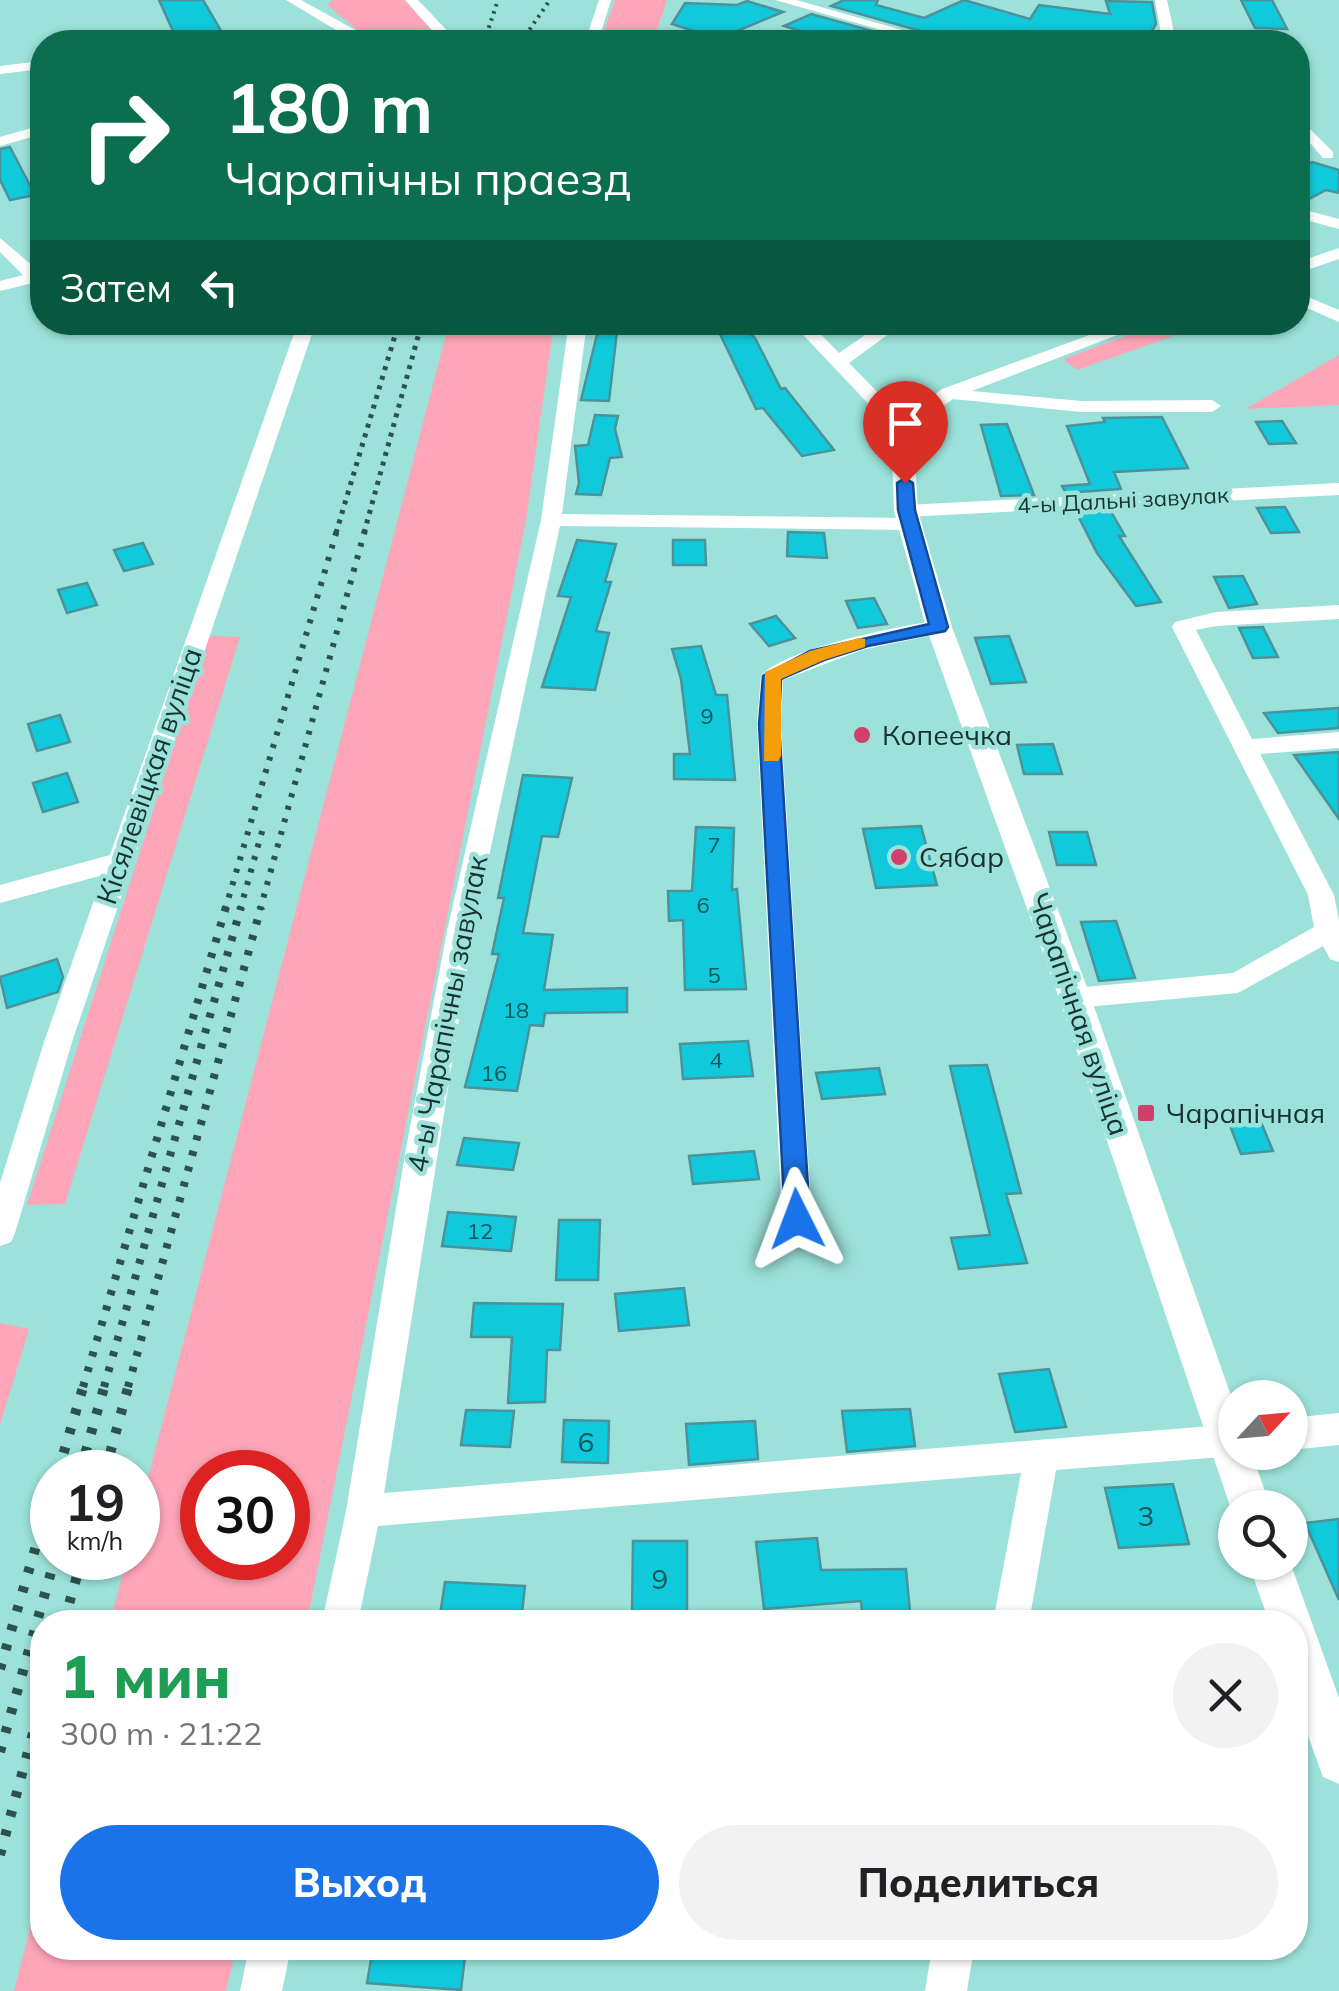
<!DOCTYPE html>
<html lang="ru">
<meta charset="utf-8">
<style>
:root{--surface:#fff;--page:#f2f2f2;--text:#202124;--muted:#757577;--accent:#1a73e8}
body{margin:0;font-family:Mulish,sans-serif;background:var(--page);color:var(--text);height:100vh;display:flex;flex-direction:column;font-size:38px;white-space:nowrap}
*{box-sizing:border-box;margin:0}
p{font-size:32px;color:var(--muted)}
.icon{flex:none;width:55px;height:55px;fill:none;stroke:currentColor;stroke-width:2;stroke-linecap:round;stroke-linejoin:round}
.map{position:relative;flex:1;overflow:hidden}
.sheet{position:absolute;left:30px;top:1610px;width:1278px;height:350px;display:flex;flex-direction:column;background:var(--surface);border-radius:40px;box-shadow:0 2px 8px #0004}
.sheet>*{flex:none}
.guide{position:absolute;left:30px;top:30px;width:1280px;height:305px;border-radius:40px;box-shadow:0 2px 8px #0004;background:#0b6e4f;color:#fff;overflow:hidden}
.needle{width:65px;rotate:64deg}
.tools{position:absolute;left:1218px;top:1380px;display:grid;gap:20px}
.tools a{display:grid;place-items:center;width:90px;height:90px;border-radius:50%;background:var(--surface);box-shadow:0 2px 8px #0004;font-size:50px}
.speed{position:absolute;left:30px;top:1450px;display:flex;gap:20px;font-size:50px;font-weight:700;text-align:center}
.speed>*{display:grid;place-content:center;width:130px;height:130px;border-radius:50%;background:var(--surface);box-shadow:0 2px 8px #0004;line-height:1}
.speed small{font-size:25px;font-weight:400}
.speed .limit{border:15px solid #d22;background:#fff;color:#111}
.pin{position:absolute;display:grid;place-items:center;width:85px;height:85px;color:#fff;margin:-102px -42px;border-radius:50% 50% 50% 0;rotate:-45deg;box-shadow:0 0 10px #0007}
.pin .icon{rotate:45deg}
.me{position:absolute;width:110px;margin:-55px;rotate:357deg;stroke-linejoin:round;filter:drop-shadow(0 0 8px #0008)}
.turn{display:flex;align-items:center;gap:35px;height:210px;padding:0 30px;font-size:45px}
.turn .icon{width:130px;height:130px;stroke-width:2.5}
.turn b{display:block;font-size:70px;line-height:85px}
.then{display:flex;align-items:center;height:95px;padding:0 30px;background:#0003;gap:20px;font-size:38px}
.round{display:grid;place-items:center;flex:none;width:105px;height:105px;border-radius:52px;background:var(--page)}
.overview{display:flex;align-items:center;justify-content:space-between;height:170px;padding:0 30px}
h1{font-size:60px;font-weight:800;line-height:75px;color:#1e9e55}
.primary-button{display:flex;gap:20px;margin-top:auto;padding:20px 30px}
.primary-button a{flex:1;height:115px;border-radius:60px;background:var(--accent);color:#fff;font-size:40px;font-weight:800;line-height:115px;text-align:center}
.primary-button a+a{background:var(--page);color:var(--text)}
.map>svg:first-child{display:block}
</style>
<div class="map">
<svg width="1339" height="1991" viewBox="0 0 1339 1991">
<rect width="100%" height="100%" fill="#9ce2da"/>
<g fill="#fea6b8" fill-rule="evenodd">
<path d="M335 0H405L440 40 365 36 326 4Z"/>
<path d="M615 0H667L654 39 649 42H600Z"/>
<path d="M1164 322 1211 323 1077 370 1063 359Z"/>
<path d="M449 323H554L526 520 307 1622H110L127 1558H138V1516ZM288 1472V1558H202V1472Z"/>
<path d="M1339 355V405L1245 409Z"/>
<path d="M209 636 240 637 65 1204 27 1205Z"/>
<path d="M0 1323 29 1329 0 1425Z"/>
<path d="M42 1882V1948H236L226 1991H14Z"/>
</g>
<g fill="#10c9db" stroke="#4c929b" stroke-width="2.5">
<path d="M159 0H203L223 34 177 40Z"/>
<path d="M844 0H878L876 5 924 18 964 0 1030 19 1039 5 1110 14 1106 1 1152 2 1156 24 1145 42H949L946 38 831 6Z"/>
<path d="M1241 0H1272L1287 29 1255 28Z"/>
<path d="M747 1 783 12 718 39 672 24 685 3 737 5Z"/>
<path d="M811 14 912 42H838L784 26Z"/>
<path d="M10 147 35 195 10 200 0 180V149Z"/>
<path d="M1312 162 1339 170V193L1326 190 1298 205V171Z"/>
<path d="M600 322H618L609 401 581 400Z"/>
<path d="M744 328 755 338 781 389 785 388 834 450 802 456 763 408 756 409 720 334Z"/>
<path d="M595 415 618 416 615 429 622 457 610 458 601 495 576 494 579 483 575 446 588 445Z"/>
<path d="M1162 417 1188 468 1114 472 1121 489 1066 493 1062 486 1090 484 1067 426 1105 422 1103 418Z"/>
<path d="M1282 421 1296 443 1269 444 1256 422Z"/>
<path d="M1007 424 1034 495 1001 496 981 425Z"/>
<path d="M1285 507 1299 532 1271 533 1257 508Z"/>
<path d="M1110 510 1125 536H1119L1161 602 1136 606 1097 553 1076 512Z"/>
<path d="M788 532 824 533 827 558 787 556Z"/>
<path d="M577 540 616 544 605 582H611L596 631 609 633 595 690 542 687 571 597 558 596Z"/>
<path d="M673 540H705L706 565H673Z"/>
<path d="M143 543 153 564 124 571 114 550Z"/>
<path d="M1243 576 1257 604 1229 608 1214 577Z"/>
<path d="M87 583 97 605 67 613 58 590Z"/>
<path d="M874 598 887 624 858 628 846 601Z"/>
<path d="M776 616 795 638 769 646 750 624Z"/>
<path d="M1263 627 1278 657 1253 658 1239 628Z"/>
<path d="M1009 636 1026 682 991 684 975 638Z"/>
<path d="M701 646 716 695H727L735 780 674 779V754H690L681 679 672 649Z"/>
<path d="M1339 708V728L1278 733 1264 713Z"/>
<path d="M60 715 70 742 37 751 28 724Z"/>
<path d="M1053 744 1062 774H1024L1017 745Z"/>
<path d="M1339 752V819L1294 755Z"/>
<path d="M67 773 78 802 43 812 33 783Z"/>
<path d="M523 775 572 778 558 837 542 836 523 933 553 935 544 990 627 988V1012L545 1013 543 1026 530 1025 517 1091 465 1087 499 954H492L504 898H498Z"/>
<path d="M921 826 937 885 876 888 863 829Z"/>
<path d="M696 827 734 828 732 890 737 889 746 989 685 990 683 920 669 921 668 891H692Z"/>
<path d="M1049 832H1087L1096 865H1057Z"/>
<path d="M1116 921 1135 978 1099 981 1081 922Z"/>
<path d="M57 959 63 977 58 992 7 1008 0 977Z"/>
<path d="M748 1041 753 1076 683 1079 680 1044Z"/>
<path d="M987 1065 1021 1193 1006 1194 1027 1263 959 1269 951 1238 990 1235 950 1066Z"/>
<path d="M879 1068 885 1094 822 1099 816 1073Z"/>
<path d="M1258 1115 1273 1151 1241 1154 1227 1118Z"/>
<path d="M464 1138 519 1143 513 1170 457 1165Z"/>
<path d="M754 1151 759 1179 693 1184 689 1156Z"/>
<path d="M448 1212 516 1217 511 1251 442 1246Z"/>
<path d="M559 1220H600L598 1280H556Z"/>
<path d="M684 1288 689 1325 619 1331 615 1294Z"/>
<path d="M474 1303 563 1304 560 1350H547L545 1402 508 1403 512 1337H471Z"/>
<path d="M1049 1369 1066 1427 1015 1432 999 1374Z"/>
<path d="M910 1409 915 1446 847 1452 842 1411Z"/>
<path d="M466 1410 514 1411 510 1447 461 1445Z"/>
<path d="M564 1420 609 1421 608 1463 562 1462Z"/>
<path d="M755 1421 758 1459 689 1465 686 1424Z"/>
<path d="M1173 1484 1189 1544 1119 1548 1105 1488Z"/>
<path d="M1339 1519V1600L1305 1523Z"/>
<path d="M817 1538 821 1570 906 1569 911 1622H863L861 1601 764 1609 756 1542Z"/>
<path d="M633 1541H687V1616H632Z"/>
<path d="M445 1582 525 1586 521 1622H439Z"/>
<path d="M373 1948H466L461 1990 367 1983Z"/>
</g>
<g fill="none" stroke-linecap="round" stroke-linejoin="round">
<g fill="#fff" fill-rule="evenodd">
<path d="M286 0H301L357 31 358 36 439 38 405 0H418L458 42H358L348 37 232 42 238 38 336 30Z"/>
<path d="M599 0H611L598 42H585Z"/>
<path d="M775 0H796L945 42H924Z"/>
<path d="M1155 0H1167L1175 37 1182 42 1162 39Z"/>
<path d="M42 61V69L0 74V66Z"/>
<path d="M1298 117 1333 152V158H1323L1298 129Z"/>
<path d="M42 125V134L0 146V137Z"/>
<path d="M1298 208 1339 219V229L1298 218Z"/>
<path d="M0 238 41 273V281L0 291V281L23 275 0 252Z"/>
<path d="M1339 248V259L1298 273V262Z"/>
<path d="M1298 293 1339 310V322L1298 304Z"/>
<path d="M298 322H316L73 1039 15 1233 11 1242 0 1246V1183L45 1039 103 875 0 903V885L110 855Z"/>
<path d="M569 322H587L562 514 911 518 921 524 911 530 560 526 473 931 384 1493 1235 1424V1452H1243L1235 1456 1056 1470 1029 1622H993L1021 1473 378 1526 358 1622H322L346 1511 405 1154 447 931 541 520Z"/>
<path d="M791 322H809L839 353 884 322H905L849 363 903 418 942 389 1125 322H1151L972 391 1081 401 1212 400 1221 406 1212 412H1081L953 399 902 434 895 432Z"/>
<path d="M1339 483V495L906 517 896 511 906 505Z"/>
<path d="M1339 605V619L1216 626 1196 630 1252 739 1339 732V748L1260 754 1334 895 1339 920V962L1330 959 1323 946 1238 993 1075 1008 1065 1005 1061 998 1065 991 1075 988 1233 973 1314 927 1308 895 1172 627 1175 622 1216 612Z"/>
<path d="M939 620 950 627 947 632 862 650 783 680 781 724 812 1219 808 1228 797 1232 786 1228 782 1219 757 724 761 676C785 648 900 626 939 620Z"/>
<path d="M1339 1413V1445L1290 1450V1418Z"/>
<path d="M249 1948H291L282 1991H240Z"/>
<path d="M932 1948H974L967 1991H925Z"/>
</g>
<g fill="#fff" fill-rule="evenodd">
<path d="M902 421 913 428 918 511 952 627 1091 998 1235 1407V1452H1251L1271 1508H1235V1521L1059 998 926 627 894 511 891 428Z"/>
<path d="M1248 1562H1290L1339 1698V1784L1323 1777 1295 1700V1622H1269Z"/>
</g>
<g stroke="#2d524e" stroke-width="4" stroke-dasharray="2.5 5" stroke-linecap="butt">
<path d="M484 42 498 0"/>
<path d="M521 42 550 0"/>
</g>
<g stroke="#2d524e" stroke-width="5" stroke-dasharray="4 6" stroke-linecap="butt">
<path d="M336 533 399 322"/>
<path d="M364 533 422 322"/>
</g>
<g stroke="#2d524e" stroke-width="6" stroke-dasharray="4 9" stroke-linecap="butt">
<path d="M225 910 337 530"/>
<path d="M240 910 263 828"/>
<path d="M260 910 365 530"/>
</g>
<g stroke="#2d524e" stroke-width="8" stroke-dasharray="5 11" stroke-linecap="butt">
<path d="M83 1387 226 907"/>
<path d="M104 1387 241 907"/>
<path d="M128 1387 261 907"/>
</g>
<g stroke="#2d524e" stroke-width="10" stroke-dasharray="6 14" stroke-linecap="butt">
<path d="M58 1472 84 1384"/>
<path d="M80 1472 105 1384"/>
<path d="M105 1472 129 1384"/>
<path d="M64 1622 82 1558"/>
<path d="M0 1669 52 1491"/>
<path d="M0 1752 55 1558"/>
<path d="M0 1855 42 1700"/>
</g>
</g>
<path fill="#1a73e8" stroke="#114b97" stroke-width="2.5" d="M905 478 913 483 915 510 948 627 945 631 868 646 824 660 781 679 779 724 810 1219 806 1227 797 1230 788 1227 785 1219 759 724 763 676 810 651 929 624 898 510 897 483Z"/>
<path fill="#f59e0b" d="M859 638 865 639V647L824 660 781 679V756L778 761H764L765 672 810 651Z"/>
<g fill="#cf416b" stroke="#9ce2da" stroke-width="4">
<circle cx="862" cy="735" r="10"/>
<circle cx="899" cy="857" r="10"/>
<rect x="1136" y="1103" width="20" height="20" rx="5"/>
</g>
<g text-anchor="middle" stroke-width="9" stroke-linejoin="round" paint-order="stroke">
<g font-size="22" fill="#163330" stroke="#9ce2da">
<text transform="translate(1123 500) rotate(-3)" y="8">4-ы Дальні завулак</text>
</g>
<g font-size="22" fill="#14585b">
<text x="707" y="724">9</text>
<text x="714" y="853">7</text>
<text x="703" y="913">6</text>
<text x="714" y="983">5</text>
<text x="516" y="1018">18</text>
<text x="716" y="1068">4</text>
<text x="494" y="1081">16</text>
<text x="480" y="1239">12</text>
</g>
<g font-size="28" fill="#163330" stroke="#9ce2da" text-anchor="start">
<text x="882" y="745">Копеечка</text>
<text x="919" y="867">Сябар</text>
<text x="1166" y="1123">Чарапічная</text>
</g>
<g font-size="28" fill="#163330" stroke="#9ce2da">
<text transform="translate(149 776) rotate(-71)" y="10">Кісялевіцкая вуліца</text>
<text transform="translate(447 1014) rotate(-79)" y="10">4-ы Чарапічны завулак</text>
<text transform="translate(1079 1014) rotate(71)" y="10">Чарапічная вуліца</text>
</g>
<g font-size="28" fill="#14585b">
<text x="586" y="1452">6</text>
<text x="1146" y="1526">3</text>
<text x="660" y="1589">9</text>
</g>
</g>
</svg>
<div class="tools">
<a><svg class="needle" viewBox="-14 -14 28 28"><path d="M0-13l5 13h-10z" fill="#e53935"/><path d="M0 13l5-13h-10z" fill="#757577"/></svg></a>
<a><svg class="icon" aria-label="search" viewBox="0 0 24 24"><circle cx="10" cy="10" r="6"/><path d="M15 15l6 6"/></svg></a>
</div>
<div class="speed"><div>19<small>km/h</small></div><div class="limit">30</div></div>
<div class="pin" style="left:905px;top:483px;background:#d93025"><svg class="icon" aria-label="arrive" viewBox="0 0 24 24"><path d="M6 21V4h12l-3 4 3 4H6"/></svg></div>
<svg class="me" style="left:797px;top:1219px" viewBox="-20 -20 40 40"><path d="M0-17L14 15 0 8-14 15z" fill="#1a73e8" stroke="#fff" stroke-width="4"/></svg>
<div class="guide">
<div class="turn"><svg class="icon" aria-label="right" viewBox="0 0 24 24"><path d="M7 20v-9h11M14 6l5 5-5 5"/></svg><div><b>180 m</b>Чарапічны праезд</div></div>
<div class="then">Затем<svg class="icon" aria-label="left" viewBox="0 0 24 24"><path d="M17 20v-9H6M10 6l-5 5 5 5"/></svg></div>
</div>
<section class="sheet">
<div class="overview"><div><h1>1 мин</h1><p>300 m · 21:22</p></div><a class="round"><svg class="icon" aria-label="close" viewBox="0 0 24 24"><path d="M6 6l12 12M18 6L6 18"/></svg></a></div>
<div class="primary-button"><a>Выход</a><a>Поделиться</a></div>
</section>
</div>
